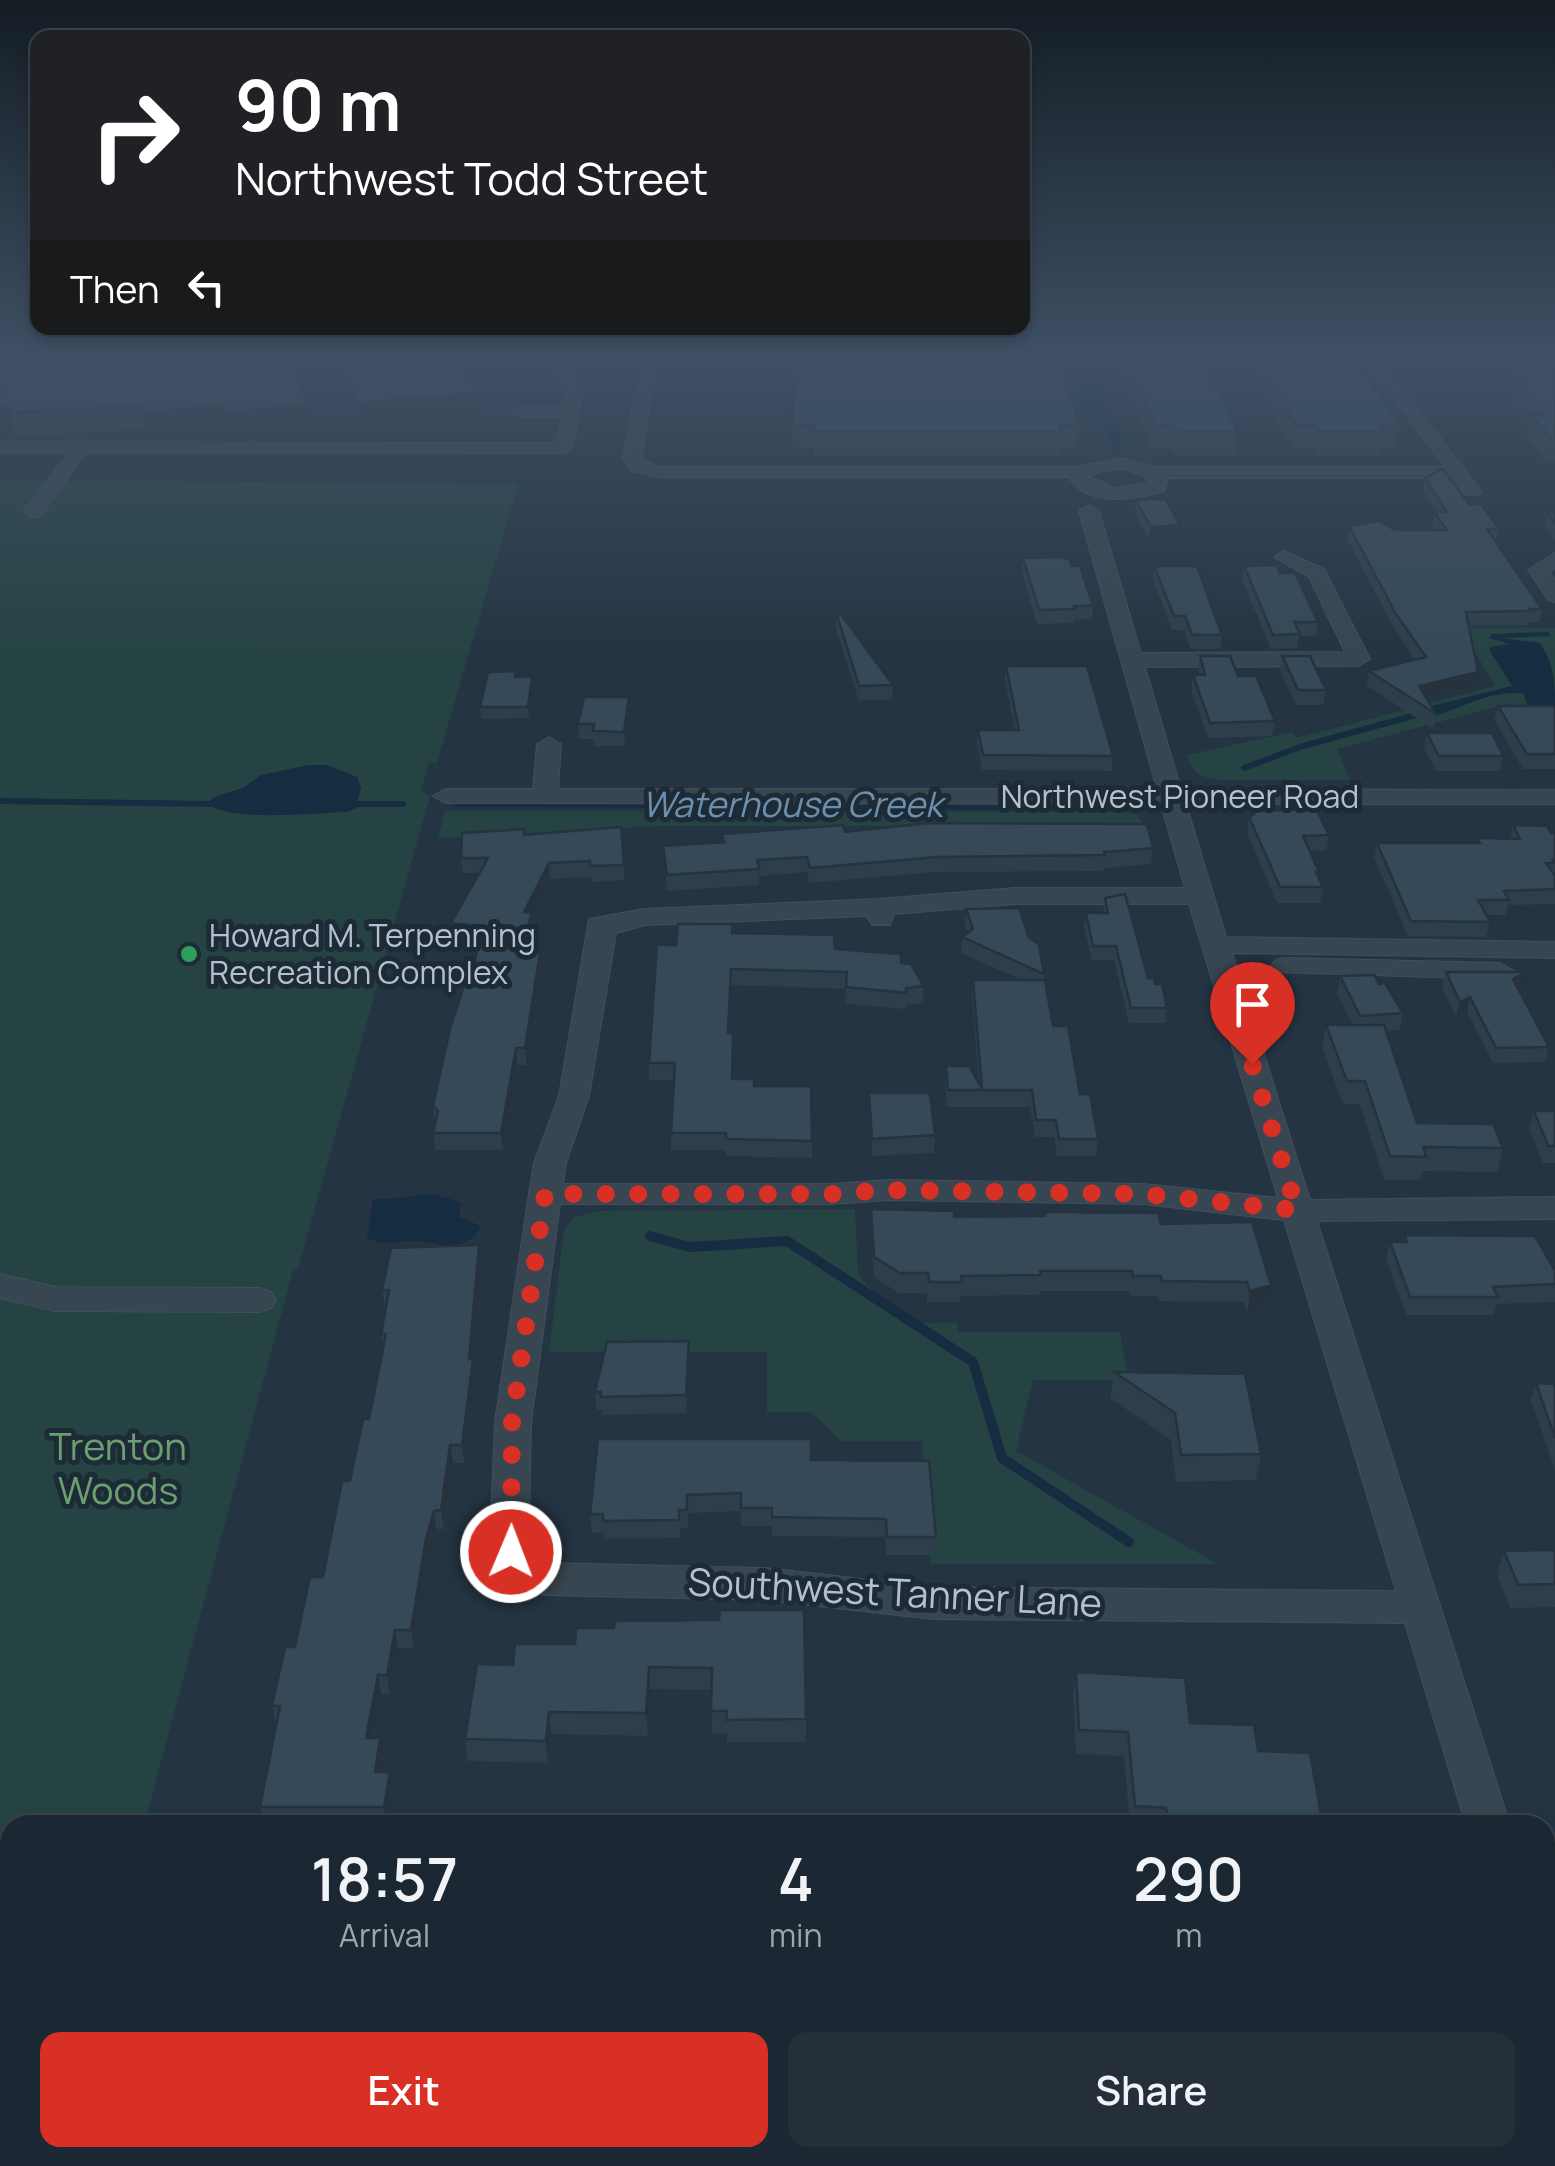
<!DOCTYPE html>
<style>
:root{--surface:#1b2732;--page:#242f3a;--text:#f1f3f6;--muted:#a0a5ac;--line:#39444d;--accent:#d93025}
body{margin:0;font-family:Manrope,sans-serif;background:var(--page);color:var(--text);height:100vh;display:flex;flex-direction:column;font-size:38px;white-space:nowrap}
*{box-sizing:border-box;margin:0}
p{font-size:32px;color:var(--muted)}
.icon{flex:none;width:55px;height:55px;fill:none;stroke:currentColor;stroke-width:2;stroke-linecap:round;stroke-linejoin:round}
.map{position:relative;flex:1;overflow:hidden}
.panel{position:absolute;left:0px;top:1815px;width:1555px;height:352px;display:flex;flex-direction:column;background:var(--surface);border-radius:30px 30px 0 0;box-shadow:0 5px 15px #0003,0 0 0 2px var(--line)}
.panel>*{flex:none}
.banner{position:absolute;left:30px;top:30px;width:1000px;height:305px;border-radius:20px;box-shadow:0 5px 15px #0003,0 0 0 2px var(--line);background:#202124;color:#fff;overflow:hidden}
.pin{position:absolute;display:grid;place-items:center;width:85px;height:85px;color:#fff;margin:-102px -42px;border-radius:50% 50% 50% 0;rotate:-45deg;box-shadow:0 0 10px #0007}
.pin .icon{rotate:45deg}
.me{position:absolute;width:110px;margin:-55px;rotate:1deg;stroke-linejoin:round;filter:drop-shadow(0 0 8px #0008)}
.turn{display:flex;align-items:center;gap:35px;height:210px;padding:0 40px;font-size:45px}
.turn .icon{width:130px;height:130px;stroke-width:2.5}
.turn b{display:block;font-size:70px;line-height:85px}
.then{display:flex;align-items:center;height:95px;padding:0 40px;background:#0003;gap:20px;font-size:38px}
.eta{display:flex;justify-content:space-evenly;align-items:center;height:170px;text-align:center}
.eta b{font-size:60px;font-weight:600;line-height:70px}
.cta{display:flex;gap:20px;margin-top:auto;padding:20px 40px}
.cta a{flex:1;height:115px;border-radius:20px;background:var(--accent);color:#fff;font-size:40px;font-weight:600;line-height:115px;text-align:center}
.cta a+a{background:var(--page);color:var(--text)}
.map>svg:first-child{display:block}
</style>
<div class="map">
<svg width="1555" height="2166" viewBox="0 0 1555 2166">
<rect width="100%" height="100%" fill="#243442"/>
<g fill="#264343">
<path d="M0 480 518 484 437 763 429 761 421 791 430 796 298 1269 293 1270 144 1825H10V2158H55L53 2166H0Z"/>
<path d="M1461 628H1555V712H1512L1507 704 1337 749 1350 780H1220C1201 778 1192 773 1187 755L1293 732 1297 738 1495 686Z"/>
<path d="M445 811 1120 812 1137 815 1145 826H658L438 838Z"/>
<path d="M855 1209 858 1275 903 1323H957L958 1332H1120L1129 1380H1033L1016 1451 1218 1564H931L922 1441H841L811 1412H767V1352H549L564 1230 575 1217 599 1211Z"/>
</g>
<g fill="#162c41">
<path d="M1094 381 1107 406V415L1121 430 1122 449 1118 453 1107 436 1106 420 1069 414 1073 407 1087 401 1081 384Z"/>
<path d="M1548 632 1550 636 1500 638 1540 643C1555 667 1555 681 1555 710H1528L1524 694C1493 688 1456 711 1426 719L1416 710 1512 686 1490 651V647L1510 644 1489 638 1491 634Z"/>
<path d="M309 765H327L357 777 361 788 356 808 347 812C314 813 232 822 207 804L214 797 243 788 261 775Z"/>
<path d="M432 1194 461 1202 459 1217 481 1226 474 1237 455 1247 420 1241 380 1243 367 1238 373 1200Z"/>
</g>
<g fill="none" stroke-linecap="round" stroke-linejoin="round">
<g stroke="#162c41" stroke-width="6">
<path d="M1244 768 1303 746 1423 713"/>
<path d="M0 801 216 804"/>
<path d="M346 804H403"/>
<path d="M457 804 1127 807"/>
</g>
<path stroke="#162c41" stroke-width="10" d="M650 1236 690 1247 787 1241 973 1362 1002 1458 1129 1542"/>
<defs>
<g id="minor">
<path d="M70 355H129L121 360 44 368 0 383V372L41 358Z"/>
<path d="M547 355H563L582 394 573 448 564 453 87 452 40 516 33 518 23 512 69 452H0V442L556 443 561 417H521L512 412 521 407H563L566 394Z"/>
<path d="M638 355H654L657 361 641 459 658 467H1078L1122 458 1154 467H1445L1361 355H1377L1481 491 1479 495H1465L1453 478H1168L1164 491C1135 500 1087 508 1069 477H658L632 471 623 459 641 361ZM1122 469 1145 476 1149 483 1116 488 1088 477 1101 471Z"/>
<path d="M1044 355H1077C1070 362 1051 362 1044 355Z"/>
<path d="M1089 505 1099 511 1141 653 1345 652 1309 577 1274 557 1284 551 1324 569 1370 659 1359 666 1145 667 1181 789 1555 790V804H1186L1226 937 1555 942V958L1232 953 1310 1200 1555 1197V1219L1317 1221 1510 1825H1466L1405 1623 933 1619 765 1600 544 1595 509 1581 498 1584 484 1580 478 1569 484 1558 494 1552 491 1522 495 1422 529 1194 534 1163 559 1096 589 919 644 909 879 899 1015 888H1185L1161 804 445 803 433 796 445 789H533L537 744 549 737 561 744 558 789H1157L1079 511ZM1015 904H1189L1278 1198 1143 1184 888 1180 831 1184H563L566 1163 589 1096 616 933 645 925 867 916 872 925H890L894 914ZM888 1200 1143 1204 1284 1220 1396 1591 933 1587 765 1568 546 1563 533 1554 529 1522 531 1422 560 1204H831Z"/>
<path d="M1555 553V568L1549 572 1555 580V602L1548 600 1528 570Z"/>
<path d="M1285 958 1500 963 1514 971 1500 979 1275 972 1271 966 1275 960Z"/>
<path d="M0 1274 55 1287 259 1288 271 1292 276 1300 271 1308 259 1312 55 1311 0 1298Z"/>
<path d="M1545 1990 1555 1994V2069L1545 2065Z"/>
<path d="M1545 2120H1555V2166H1535L1525 2158H1545Z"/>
<rect x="809" y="2158" width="50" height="8"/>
</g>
</defs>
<use href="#minor" stroke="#424f5b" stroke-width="2"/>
<use href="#minor" fill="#384651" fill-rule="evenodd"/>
</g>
<g fill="#2e3f4c">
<path d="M340 355H478L486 390 475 391 478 416 360 427Z"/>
<path d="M1121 355H1200L1238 432 1235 456H1175L1172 449H1152L1119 369Z"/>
<path d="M1247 355H1352L1399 425 1395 449H1382L1380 456H1317L1313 449H1293L1246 363Z"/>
<path d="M1519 357H1555V462H1546L1526 438 1529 425 1511 404 1514 393 1506 383 1510 361H1518Z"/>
<path d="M793 358H1039L1079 425 1077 449H1060V456H814L813 448H793Z"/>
<path d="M12 375 309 428 229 435 228 429 149 436 147 429 14 436 13 430 0 431Z"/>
<path d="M1425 478 1469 504 1499 529 1496 542 1542 609 1539 622H1529V625L1468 626 1475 686 1426 698 1436 714 1433 729 1366 685 1369 671 1415 660 1394 628 1347 539 1349 526 1395 530H1435L1432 525 1434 512H1436L1423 491Z"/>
<path d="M1136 500 1180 525 1178 538 1149 540 1135 513Z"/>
<path d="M1555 512V540L1544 526 1547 513Z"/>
<path d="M1023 558 1071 566 1093 606 1092 619 1074 620V623L1037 624 1022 571Z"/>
<path d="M1154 566 1222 635 1220 649H1190L1184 630H1172L1153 579Z"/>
<path d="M1244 566 1280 573 1318 622 1316 636H1299L1297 648 1271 649 1242 579Z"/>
<path d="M837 615 893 685 892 699 859 701 836 629Z"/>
<path d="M1200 656 1275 721 1272 736 1208 738 1191 690 1193 675H1200L1198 670Z"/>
<path d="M1282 656 1326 690 1323 705H1296L1280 670Z"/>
<path d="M1006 666 1113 756 1112 771 982 770 977 744 978 730H1015L1005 680Z"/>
<path d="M515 671 516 677 533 688 529 718 481 719 480 707Z"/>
<path d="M1498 706H1555V769H1523L1494 720Z"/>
<path d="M630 712 625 746H594L593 739H579L578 724Z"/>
<path d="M1427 733 1503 756 1500 771H1436L1424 748Z"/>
<path d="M1253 811 1329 835 1326 850 1310 851 1319 872 1318 877 1323 887 1320 903H1277L1247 832 1249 817 1252 815Z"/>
<path d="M1513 825 1555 833V904L1508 905 1506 915H1486L1490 922 1486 937 1408 936 1374 857 1377 843H1476L1477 838 1510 839Z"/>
<path d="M845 832 1153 848 1151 864 1104 868 1103 871 936 872 809 883 807 872 759 876V885L667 891 663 846 723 842 722 834Z"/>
<path d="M524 835 624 865V880L591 882V877L550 879 531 918 532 929 529 952 540 953 542 969 527 1065H517L503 1150H435L433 1133 435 1122 433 1106 471 985 478 941 453 939 451 923 479 873H463L461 858Z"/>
<path d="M1105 898 1148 978 1155 984 1167 1008 1165 1023H1129L1114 960H1092L1084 927 1086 913H1103Z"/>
<path d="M966 909 1029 938 1044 974V980L1053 1026 1098 1139 1096 1156H1057L1054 1137H1035L1030 1107H947L945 1083 946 1066 979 1083 972 997 973 980H1022L961 953 962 937 968 933 965 925Z"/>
<path d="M733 933 835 949 901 963 924 986 923 1003 906 1005 905 1009 845 1004 846 989 731 985 729 1033 733 1079 754 1086H811L812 1158 726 1156V1150H671V1133L674 1080H649V1063L676 945Z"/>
<path d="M1446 972H1528L1524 986 1518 989 1549 1047 1545 1062 1493 1063 1467 1012 1456 1016 1442 987Z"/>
<path d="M1340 976 1379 984 1403 1013 1400 1030 1386 1031 1417 1123 1503 1148 1497 1172 1423 1171 1420 1180H1384L1360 1104H1343L1322 1048 1326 1025H1353L1337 993Z"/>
<path d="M869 1093 935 1135 934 1153 872 1156Z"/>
<path d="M1534 1111H1555V1163H1543L1529 1128Z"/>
<path d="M871 1209 954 1217 1043 1216 1044 1212 1161 1224 1252 1222 1267 1305 1247 1312 1244 1302 1159 1301 1158 1296H1130L1129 1291H1040L1039 1295 961 1296 960 1302H927V1293H899L874 1277 871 1229Z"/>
<path d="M1404 1235 1555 1271V1302L1496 1304 1493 1315H1406L1386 1259 1390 1242H1403Z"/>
<path d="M479 1245 481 1263 473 1359 476 1377 464 1463H453L444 1529H436L429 1557 414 1648H398L390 1694H381L373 1738 384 1757 381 1772 393 1790 387 1825H264L260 1807 276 1724 272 1706 323 1577 369 1419 383 1349 381 1334 385 1308 382 1290Z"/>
<path d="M690 1359 687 1413 602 1415V1410H597L595 1392Z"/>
<path d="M1114 1372 1261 1454 1256 1480 1176 1482 1171 1440 1110 1398Z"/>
<path d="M1536 1383 1555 1384V1470L1531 1400Z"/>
<path d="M811 1460 936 1537 935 1555H886L885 1537 772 1536V1526H741V1511L688 1513V1528H680V1538L604 1539V1532L592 1533 590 1514Z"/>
<path d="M1555 1550V1607L1510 1608 1497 1574 1504 1551Z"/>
<path d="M719 1620 806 1719V1742H727V1734L712 1733V1690L650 1689 648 1736 551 1734 548 1763 468 1761 465 1739 513 1665 575 1644Z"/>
<path d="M1076 1672 1190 1723 1258 1751 1322 1820 1320 1825H1130L1124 1756 1076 1754 1073 1696Z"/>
<path d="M989 2158H1129L1127 2166H990Z"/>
</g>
<g fill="#26333e">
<path d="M484 367 486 390 467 391 465 368Z"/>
<path d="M476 393 478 416 360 427 357 403Z"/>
<path d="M224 405H306L309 428 229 435 228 429 149 436 144 412Z"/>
<path d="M10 406 9 413 13 430 0 431V407Z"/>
<path d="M1180 525 1178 538 1149 540 1151 527Z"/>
<path d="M1478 672 1475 686 1416 700 1419 686Z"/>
<path d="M532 676 533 688 529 718 528 707Z"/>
<path d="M629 697 630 712 625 746 624 732Z"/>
<path d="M549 863 550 879 531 918 532 929 526 968 524 912Z"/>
<path d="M540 953 542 969 527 1065 525 1048Z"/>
<path d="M1528 972 1524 986 1509 993 1513 979Z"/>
<path d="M1470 997 1467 1012 1456 1016 1460 1002Z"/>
<path d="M516 1048 517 1065 503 1150 501 1133Z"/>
<path d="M479 1245 481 1263 472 1371 473 1359 476 1377 464 1463 462 1445Z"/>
<path d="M1271 1285 1267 1305 1247 1312 1250 1291Z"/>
<path d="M689 1341 690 1359 687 1413 686 1395Z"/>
<path d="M450 1445 453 1463 444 1529 441 1510Z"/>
<path d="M434 1511 436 1529 429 1557 414 1648 411 1630 426 1539Z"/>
<path d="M395 1630 398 1648 390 1694 387 1675Z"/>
<path d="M649 1667 650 1689 648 1736 646 1713Z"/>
<path d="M378 1675 381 1694 369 1757 366 1738Z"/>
<path d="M549 1712 551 1734 548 1763 546 1741Z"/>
<path d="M380 1738 384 1757 379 1790 375 1772Z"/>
<path d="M390 1772 393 1790 387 1825 384 1807Z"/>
</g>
<g fill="#364958" stroke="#26333e" stroke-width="2.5">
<path d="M34 355H294L306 405 225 412 224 405 144 412V405L9 413 10 406 0 407V376L12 375 13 363 34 361Z"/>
<path d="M343 355H478L484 367 465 368 476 393 357 403Z"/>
<path d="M811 355H1038L1039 358H1058L1079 425H1060L1062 432H814V425H793V358H811Z"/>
<path d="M1125 355H1200L1238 432H1177L1174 425H1155Z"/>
<path d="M1257 355H1352L1399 425H1380L1385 432H1321L1316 425H1296Z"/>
<path d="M1519 357H1555V439H1552L1531 415H1545L1516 382H1528L1510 361H1522Z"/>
<path d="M1443 469 1469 504H1481L1499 529H1487L1542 609H1530L1532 611 1466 612 1478 672 1419 686 1436 714 1369 671 1426 657 1396 614 1349 526 1379 521 1395 530H1447L1434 512H1447L1425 478Z"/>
<path d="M1165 499 1180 525 1151 527 1136 500Z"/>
<path d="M1555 512V523L1547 513Z"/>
<path d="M1062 557 1070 560 1071 566H1080L1093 606H1074L1075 609 1039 610 1023 558Z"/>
<path d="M1277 565 1280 573H1295L1318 622H1294L1300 634 1273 635 1244 566Z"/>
<path d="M1154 566H1197L1222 635H1192L1185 616H1174Z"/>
<path d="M840 613 893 685 859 686 837 615Z"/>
<path d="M1200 656H1230L1238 676H1256L1275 721 1210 723 1193 675H1205Z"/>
<path d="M1282 656H1310L1326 690H1298Z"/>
<path d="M1006 666H1087L1113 756 983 755 978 730H1019Z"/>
<path d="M515 671V677L532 676 528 707H480L488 672Z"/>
<path d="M584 697H629L624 732 593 731 594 724H578Z"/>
<path d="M1498 706H1555V754H1527Z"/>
<path d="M1427 733H1492L1503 756H1439Z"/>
<path d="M1316 809 1329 835 1303 836 1319 872H1316L1323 887H1280L1249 817 1254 814 1253 811Z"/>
<path d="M928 823 1147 824 1153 848 1104 852 1105 855 937 857 810 868 807 857 757 860 759 869 667 875 663 846 724 842 722 834 843 825 845 832Z"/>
<path d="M1513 825 1547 826 1551 833H1555V860H1553L1555 863H1546L1555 876V889L1504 891 1509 900H1478L1490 922 1411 921 1377 843H1480L1477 838 1520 839Z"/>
<path d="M621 827 624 865 590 866V861L549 863 524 912 531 913 525 952 540 953 525 1048H516L501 1133H433L438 1111 433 1106 450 1029 464 985H471L481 926 451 923 488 858H461L462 833 524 829V835Z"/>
<path d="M1125 894 1148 978H1154L1155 984H1162L1167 1008H1131L1116 946H1093L1086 913H1108L1105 898Z"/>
<path d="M1019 908 1029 938 1039 944 1044 974 962 937 973 929 966 909Z"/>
<path d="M678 924H733L732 933 834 935 835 949 901 954V963L911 964 924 986 906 988V993L846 987 847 972 731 969 728 1033H733L732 1079H754V1086H811L812 1141 726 1139V1133H671L675 1063H649L657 945H676Z"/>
<path d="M1446 972H1528L1513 979 1549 1047 1496 1048 1470 997 1460 1002Z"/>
<path d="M1374 975 1379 984 1385 983 1403 1013 1360 1016 1340 976Z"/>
<path d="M973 980H1045L1053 1026H1068L1080 1094H1090L1098 1139H1059L1056 1120H1036L1032 1090H948L946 1066H969L982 1088Z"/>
<path d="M1326 1025H1384L1417 1123 1493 1124 1503 1148 1423 1147 1426 1157 1390 1156 1365 1081H1347Z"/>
<path d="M869 1093H930L935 1135 872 1139Z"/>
<path d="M1534 1111H1555V1146H1548Z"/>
<path d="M871 1209 954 1211V1217L1045 1216 1044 1212 1158 1213 1161 1224 1252 1222 1271 1285 1250 1291 1247 1282 1162 1281 1161 1276H1133L1132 1271H1040L1041 1275 961 1276 962 1282H929L928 1273H900L874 1257Z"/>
<path d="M1404 1235 1535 1236 1555 1271V1284L1493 1287 1498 1297H1410L1390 1242H1407Z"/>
<path d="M479 1245 469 1359H473L462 1445H450L441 1510 434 1511 426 1539 411 1630H395L387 1675H378L366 1738H380L375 1772H390L384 1807H260L280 1706H272L285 1647H295L310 1577H323L342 1481H350L363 1419H369L386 1334H381L389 1290H382L391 1248Z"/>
<path d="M689 1341 686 1395 601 1397V1392H595L607 1342Z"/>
<path d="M1114 1372 1245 1374 1261 1454 1181 1455 1175 1413Z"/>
<path d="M1536 1383 1555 1384V1438Z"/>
<path d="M598 1439H811V1460L929 1461 936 1537H887L886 1519 772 1517V1508H741V1493L687 1495V1510H679V1520L603 1521V1514H590Z"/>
<path d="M1555 1550V1584L1518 1585 1504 1551Z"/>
<path d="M720 1610H804L806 1719 726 1720 727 1711H711L712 1668 649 1667 646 1713 549 1712 546 1741 465 1739 477 1664 513 1665 515 1644H575L576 1628H614L615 1621 719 1620Z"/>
<path d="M1076 1672 1185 1678 1190 1723 1254 1725 1258 1751 1310 1753 1322 1820 1229 1815V1825H1171L1166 1808 1135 1806 1128 1732 1079 1730Z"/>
</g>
<linearGradient id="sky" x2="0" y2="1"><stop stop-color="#141d24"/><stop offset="0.54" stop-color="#3f5065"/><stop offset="1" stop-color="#3f5065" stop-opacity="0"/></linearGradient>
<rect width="1555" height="658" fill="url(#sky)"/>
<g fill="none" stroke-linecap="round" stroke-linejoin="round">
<path stroke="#d93025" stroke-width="18" stroke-dasharray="0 32.4" d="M511 1552 512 1422 545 1194H831L888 1190 1143 1194 1297 1210 1252 1064"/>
</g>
<circle fill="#2e9e5b" stroke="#1d2b37" stroke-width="4" cx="189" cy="954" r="10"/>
<g text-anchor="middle" stroke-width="10" stroke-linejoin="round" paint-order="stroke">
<g font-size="32" fill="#b5c0cc" stroke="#1d2b37">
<text x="1180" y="808">Northwest Pioneer Road</text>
</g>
<g font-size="32" fill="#b5c0cc" stroke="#1d2b37" text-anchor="start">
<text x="209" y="947">Howard M. Terpenning<tspan x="209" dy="37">Recreation Complex</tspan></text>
</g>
<g font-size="35" font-style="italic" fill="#6c8fac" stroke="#1d2b37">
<text x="792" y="817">Waterhouse Creek</text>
</g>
<g font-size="38" fill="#6b9e71" stroke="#1d2b37">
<text x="118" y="1460">Trenton<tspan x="118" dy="44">Woods</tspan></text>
</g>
<g font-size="38" fill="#b5c0cc" stroke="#1d2b37">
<text transform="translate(895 1593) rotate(3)" y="13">Southwest Tanner Lane</text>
</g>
</g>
</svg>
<div class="pin" style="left:1252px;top:1064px;background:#d93025"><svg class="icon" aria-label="arrive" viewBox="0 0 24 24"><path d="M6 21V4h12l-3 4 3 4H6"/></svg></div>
<svg class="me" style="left:511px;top:1552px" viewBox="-20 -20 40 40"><circle r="17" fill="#d93025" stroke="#fff" stroke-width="3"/><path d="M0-11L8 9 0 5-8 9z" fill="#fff"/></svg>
<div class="banner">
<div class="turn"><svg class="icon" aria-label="right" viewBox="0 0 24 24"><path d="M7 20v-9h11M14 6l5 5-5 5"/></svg><div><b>90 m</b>Northwest Todd Street</div></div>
<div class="then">Then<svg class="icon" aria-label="left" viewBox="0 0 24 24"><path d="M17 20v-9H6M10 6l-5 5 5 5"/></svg></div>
</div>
<section class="panel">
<div class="eta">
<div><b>18:57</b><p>Arrival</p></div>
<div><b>4</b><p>min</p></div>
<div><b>290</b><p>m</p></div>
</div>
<div class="cta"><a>Exit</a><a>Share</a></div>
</section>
</div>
